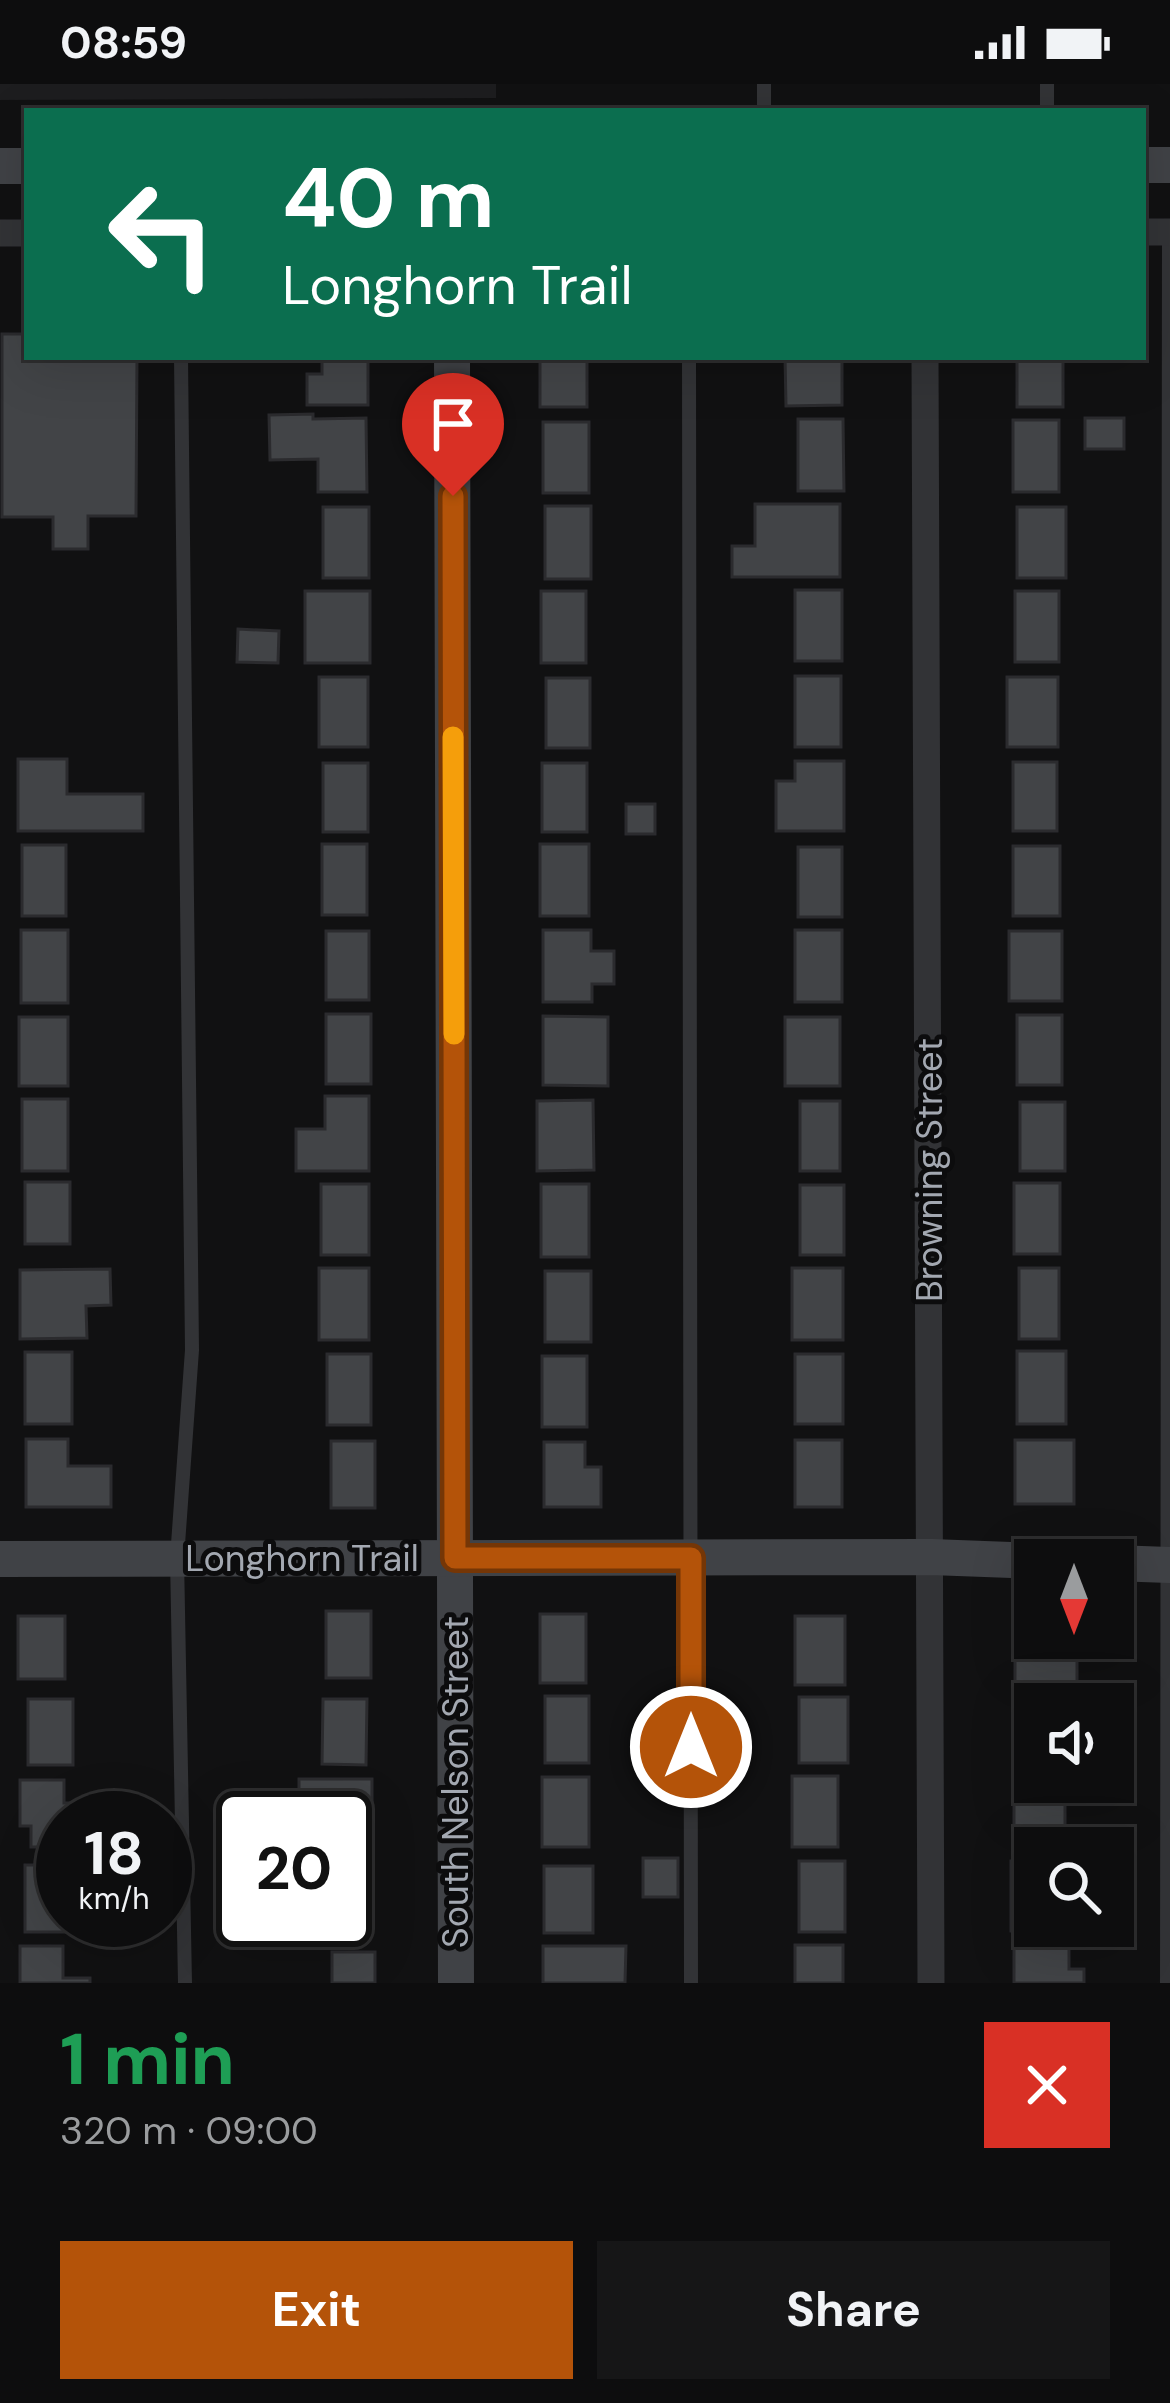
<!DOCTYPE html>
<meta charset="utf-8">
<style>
:root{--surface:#0d0d0e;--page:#161617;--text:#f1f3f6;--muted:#9a9c9e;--line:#2d2d2e;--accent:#b45309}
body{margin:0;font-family:"DM Sans",sans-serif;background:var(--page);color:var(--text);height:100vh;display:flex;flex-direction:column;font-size:45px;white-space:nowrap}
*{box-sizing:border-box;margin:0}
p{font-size:39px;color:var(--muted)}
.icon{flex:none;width:66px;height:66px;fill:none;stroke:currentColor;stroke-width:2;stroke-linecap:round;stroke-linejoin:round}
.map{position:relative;height:1899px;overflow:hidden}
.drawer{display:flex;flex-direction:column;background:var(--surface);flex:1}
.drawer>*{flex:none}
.banner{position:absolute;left:24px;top:24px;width:1122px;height:252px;border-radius:0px;box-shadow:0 12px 48px #0002,0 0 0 3px var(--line);background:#0b6e4f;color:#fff;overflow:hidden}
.needle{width:78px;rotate:180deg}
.controls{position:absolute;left:1014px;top:1455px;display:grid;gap:24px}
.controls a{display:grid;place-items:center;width:120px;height:120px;border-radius:0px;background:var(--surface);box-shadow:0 12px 48px #0002,0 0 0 3px var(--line);font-size:60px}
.speed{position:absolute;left:36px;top:1707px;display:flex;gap:24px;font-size:60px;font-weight:700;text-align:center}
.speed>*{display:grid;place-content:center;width:156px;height:156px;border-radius:50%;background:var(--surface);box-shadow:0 12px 48px #0002,0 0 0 3px var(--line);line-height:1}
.speed small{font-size:30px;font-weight:400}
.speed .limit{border:6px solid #111;border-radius:18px;background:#fff;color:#111}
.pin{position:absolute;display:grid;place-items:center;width:102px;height:102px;color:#fff;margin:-123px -51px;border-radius:50% 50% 50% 0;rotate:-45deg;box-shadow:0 0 12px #0007}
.pin .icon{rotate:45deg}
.me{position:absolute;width:132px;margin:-66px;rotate:0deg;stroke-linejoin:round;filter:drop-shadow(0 0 9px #0008)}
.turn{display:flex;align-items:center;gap:42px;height:252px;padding:0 60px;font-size:54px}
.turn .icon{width:156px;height:156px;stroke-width:2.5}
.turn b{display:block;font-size:84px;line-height:102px}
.round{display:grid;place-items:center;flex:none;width:126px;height:126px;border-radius:0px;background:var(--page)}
.head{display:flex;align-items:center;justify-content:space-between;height:204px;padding:0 60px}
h1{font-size:72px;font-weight:700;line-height:90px;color:#1e9e55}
.primary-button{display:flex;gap:24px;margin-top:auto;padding:24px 60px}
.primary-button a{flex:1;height:138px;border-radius:0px;background:var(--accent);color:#fff;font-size:48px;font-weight:700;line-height:138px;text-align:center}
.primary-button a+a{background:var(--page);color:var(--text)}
.status{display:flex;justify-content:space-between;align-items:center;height:84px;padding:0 60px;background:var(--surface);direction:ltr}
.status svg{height:33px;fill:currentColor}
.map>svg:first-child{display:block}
</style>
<div class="status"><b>08:59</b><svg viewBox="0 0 49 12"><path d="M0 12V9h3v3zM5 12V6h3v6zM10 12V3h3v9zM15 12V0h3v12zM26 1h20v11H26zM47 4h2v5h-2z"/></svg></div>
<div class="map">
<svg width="1170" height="1899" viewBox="0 0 1170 1899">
<rect width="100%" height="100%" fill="#111112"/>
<path fill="#1d1d1f" d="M0 0H496V14L0 16Z"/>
<g fill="#424447" stroke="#2b2b2e" stroke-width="3">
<path d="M2 250H27V273H137L136 432H88V465H53V433H2Z"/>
<path d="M322 273H368V321H307V290H322Z"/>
<rect x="540" y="273" width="47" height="50"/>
<path d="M785 273H842V321L786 322Z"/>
<rect x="1017" y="273" width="46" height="50"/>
<path d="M313 330V335L366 334 367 408H318V375L270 376 269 331Z"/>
<rect x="1085" y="334" width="39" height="31"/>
<path d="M798 335H843L844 407H798Z"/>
<rect x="1013" y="336" width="46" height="72"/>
<rect x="543" y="338" width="46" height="71"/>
<path d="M755 420H840V493H732V462H755Z"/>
<rect x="545" y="422" width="46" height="73"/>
<rect x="323" y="423" width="46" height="71"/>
<rect x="1017" y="423" width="49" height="71"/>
<rect x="795" y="506" width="47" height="71"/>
<rect x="305" y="507" width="65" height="72"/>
<rect x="541" y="507" width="45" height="72"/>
<rect x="1015" y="507" width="44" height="71"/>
<path d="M238 545 279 547 278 579 237 578Z"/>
<rect x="795" y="592" width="46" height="71"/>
<rect x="319" y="593" width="49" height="70"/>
<rect x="1007" y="593" width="51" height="70"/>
<rect x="546" y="594" width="44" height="70"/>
<path d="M18 675H67V710H143V747H18Z"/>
<path d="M795 677H844V747H776V697H795Z"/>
<rect x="1013" y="678" width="44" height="69"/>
<rect x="323" y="679" width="45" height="69"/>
<rect x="542" y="679" width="45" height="69"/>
<rect x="626" y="720" width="29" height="30"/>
<rect x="322" y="760" width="45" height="71"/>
<rect x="540" y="760" width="49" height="72"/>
<rect x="22" y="761" width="44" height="71"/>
<rect x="1013" y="762" width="47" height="70"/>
<rect x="798" y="763" width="44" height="70"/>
<rect x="21" y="846" width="47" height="73"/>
<path d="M543 846H591V867H614V900H592V918H543Z"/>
<rect x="795" y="846" width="47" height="72"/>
<rect x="326" y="847" width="43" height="69"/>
<rect x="1009" y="847" width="53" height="70"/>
<rect x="326" y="930" width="45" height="70"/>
<rect x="1017" y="931" width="45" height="70"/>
<path d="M543 932 608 933V1002L543 1001Z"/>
<rect x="19" y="933" width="49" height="69"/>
<rect x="785" y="933" width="55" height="69"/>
<path d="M325 1012H369V1087H296V1045H325Z"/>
<rect x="22" y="1015" width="46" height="72"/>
<path d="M593 1016 594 1086 537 1087V1017Z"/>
<rect x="800" y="1017" width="40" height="70"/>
<rect x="1020" y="1018" width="45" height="69"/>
<rect x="25" y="1098" width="45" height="62"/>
<rect x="1014" y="1099" width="46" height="71"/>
<rect x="321" y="1100" width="48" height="71"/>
<rect x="541" y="1100" width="48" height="73"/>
<rect x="800" y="1101" width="44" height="70"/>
<rect x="319" y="1184" width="50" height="72"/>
<rect x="792" y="1184" width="51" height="72"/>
<rect x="1019" y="1184" width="40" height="71"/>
<path d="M110 1185 111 1221 86 1222 87 1254 20 1255V1186Z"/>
<rect x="545" y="1187" width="46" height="71"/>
<rect x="1017" y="1267" width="49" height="73"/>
<rect x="25" y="1268" width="47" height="72"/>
<rect x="327" y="1270" width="44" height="71"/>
<rect x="795" y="1270" width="48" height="70"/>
<rect x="542" y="1272" width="45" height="71"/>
<path d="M26 1355H68V1382H111V1423H26Z"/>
<rect x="795" y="1356" width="47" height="67"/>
<rect x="1015" y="1356" width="59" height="64"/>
<rect x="331" y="1357" width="44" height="67"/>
<path d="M544 1358H585V1383H601V1423H544Z"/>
<rect x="326" y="1527" width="45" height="67"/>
<rect x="540" y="1530" width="46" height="69"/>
<path d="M1015 1530H1035V1554H1077V1620H1035V1634H1015Z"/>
<rect x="18" y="1532" width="47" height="63"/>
<rect x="795" y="1532" width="50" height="69"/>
<rect x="545" y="1612" width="44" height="67"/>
<rect x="799" y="1613" width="49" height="66"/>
<rect x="28" y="1615" width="45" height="66"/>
<path d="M323 1615H367L366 1681 322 1680Z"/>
<rect x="792" y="1692" width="46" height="71"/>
<path d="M1014 1692H1035V1698H1065V1763H1014Z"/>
<rect x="542" y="1693" width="47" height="70"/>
<path d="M299 1695H372V1764H345V1734H299Z"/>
<path d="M20 1696H64V1719H87V1734H63V1763H31V1742H20Z"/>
<rect x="643" y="1774" width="35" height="39"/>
<rect x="799" y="1777" width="46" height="71"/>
<path d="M1011 1777H1035V1842H1066V1847H1011Z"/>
<path d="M345 1780H368V1848H320V1836H345Z"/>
<path d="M25 1781H63V1836H78V1848H25Z"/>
<rect x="544" y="1782" width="49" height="67"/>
<path d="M242 1812 243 1836H278L277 1848 238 1844Z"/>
<rect x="101" y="1836" width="33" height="13"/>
<path d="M1014 1860H1069V1885H1084V1899H1014Z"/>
<rect x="795" y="1861" width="48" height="38"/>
<path d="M20 1862H63V1894H90V1899H20Z"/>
<path d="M543 1862H626L625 1899H543Z"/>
<rect x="332" y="1868" width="43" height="31"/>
</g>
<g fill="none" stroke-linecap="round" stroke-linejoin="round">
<g stroke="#323336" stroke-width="14">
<path d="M764 27V0"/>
<path d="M1047 27V0"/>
<path d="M181 273 192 1266 177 1474 185 1899"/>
<path d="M689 273 691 1899"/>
<path d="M1167 1899 1169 148"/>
</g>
<g stroke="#323336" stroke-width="27">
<path d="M1143 148H1170"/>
<path d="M0 149H27"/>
<path d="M925 273 931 1899"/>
</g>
<g stroke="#404246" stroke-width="36">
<path d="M1143 81H1170"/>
<path d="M0 82H27"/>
<path d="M452 273 456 1899"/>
<path d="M0 1475 931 1473 1035 1477"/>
<path d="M1113 1479 1170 1481"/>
</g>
</g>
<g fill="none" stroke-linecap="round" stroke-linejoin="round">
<defs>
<path id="route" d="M453 412 455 1474H691V1663"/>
</defs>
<use href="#route" stroke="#753606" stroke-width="30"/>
<use href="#route" stroke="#b45309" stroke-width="21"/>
<path stroke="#f59e0b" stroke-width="21" d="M453 653 454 950"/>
</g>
<g text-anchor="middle" stroke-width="10" stroke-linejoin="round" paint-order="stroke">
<g font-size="36" fill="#a3a8b1" stroke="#0c0c0d">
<text transform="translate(929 1086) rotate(-90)" y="13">Browning Street</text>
<text x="302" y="1487">Longhorn Trail</text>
<text transform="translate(455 1698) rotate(-90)" y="13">South Nelson Street</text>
</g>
</g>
</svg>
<div class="controls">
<a><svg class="needle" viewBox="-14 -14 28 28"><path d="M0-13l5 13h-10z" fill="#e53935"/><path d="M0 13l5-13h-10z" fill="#9a9c9e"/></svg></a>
<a><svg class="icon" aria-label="sound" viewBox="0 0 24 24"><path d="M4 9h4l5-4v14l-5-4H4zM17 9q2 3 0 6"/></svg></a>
<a><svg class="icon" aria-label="search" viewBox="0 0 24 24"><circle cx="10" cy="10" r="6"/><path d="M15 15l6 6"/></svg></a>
</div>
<div class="speed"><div>18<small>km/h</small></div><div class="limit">20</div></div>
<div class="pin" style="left:453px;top:412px;background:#d93025"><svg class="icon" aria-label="arrive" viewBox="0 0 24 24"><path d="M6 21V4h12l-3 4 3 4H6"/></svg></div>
<svg class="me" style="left:691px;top:1663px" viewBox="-20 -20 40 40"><circle r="17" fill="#b45309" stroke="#fff" stroke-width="3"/><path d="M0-11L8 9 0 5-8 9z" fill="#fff"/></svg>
<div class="banner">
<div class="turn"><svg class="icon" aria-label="left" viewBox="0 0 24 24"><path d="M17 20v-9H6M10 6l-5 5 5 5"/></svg><div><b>40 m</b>Longhorn Trail</div></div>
</div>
</div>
<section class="drawer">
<div class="head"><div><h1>1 min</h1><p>320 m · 09:00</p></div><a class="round" style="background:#d93025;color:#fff"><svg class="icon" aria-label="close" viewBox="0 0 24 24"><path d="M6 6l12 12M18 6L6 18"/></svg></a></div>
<div class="primary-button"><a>Exit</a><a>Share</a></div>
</section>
